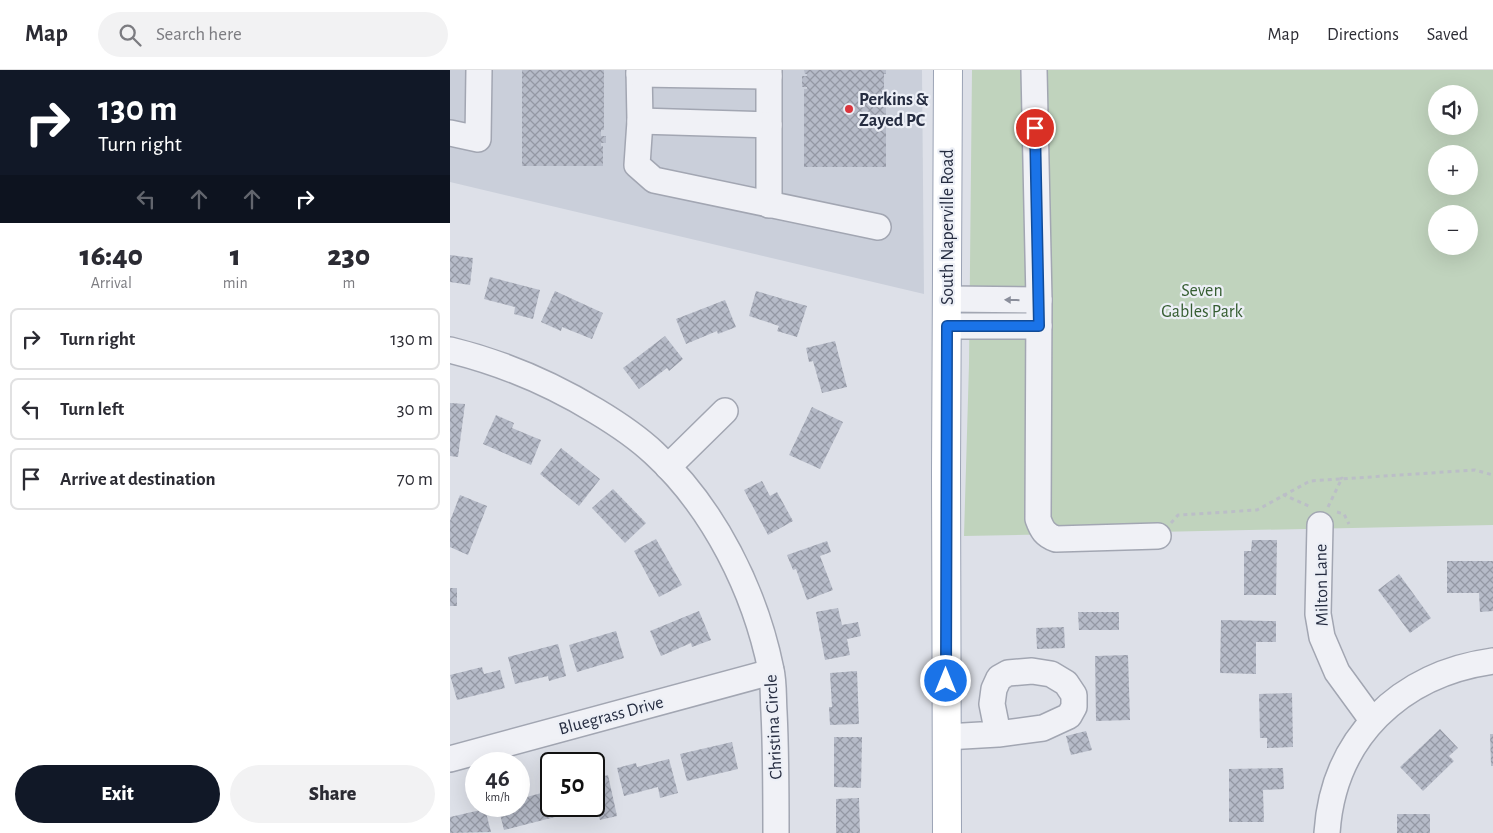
<!DOCTYPE html>
<meta charset="utf-8">
<style>
:root{--surface:#fff;--page:#f2f2f3;--text:#2b2b33;--muted:#7c7c81;--line:#e1e1e2;--accent:#111827}
body{margin:0;font-family:"Alegreya Sans",sans-serif;background:var(--page);color:var(--text);height:100vh;display:flex;flex-direction:column;font-size:19px;white-space:nowrap}
*{box-sizing:border-box;margin:0}
p{font-size:16px;color:var(--muted)}
.icon{flex:none;width:28px;height:28px;fill:none;stroke:currentColor;stroke-width:2;stroke-linecap:round;stroke-linejoin:round}
.map{position:relative;flex:1;overflow:hidden}
.panel{display:flex;flex-direction:column;background:var(--surface);width:450px}
.panel>*{flex:none}
.top-card{background:#111827;color:#fff;overflow:hidden}
.buttons{position:absolute;left:978px;top:15px;display:grid;gap:10px}
.buttons a{display:grid;place-items:center;width:50px;height:50px;border-radius:50%;background:var(--surface);box-shadow:0 5px 20px #0002;font-size:25px}
.speed{position:absolute;left:15px;top:682px;display:flex;gap:10px;font-size:25px;font-weight:700;text-align:center}
.speed>*{display:grid;place-content:center;width:65px;height:65px;border-radius:50%;background:var(--surface);box-shadow:0 5px 20px #0002;line-height:1}
.speed small{font-size:12px;font-weight:400}
.speed .limit{border:2px solid #111;border-radius:8px;background:#fff;color:#111}
.pin{position:absolute;display:grid;place-items:center;width:42px;height:42px;color:#fff;margin:-21px;border:2px solid #fff;border-radius:50%;box-shadow:0 1px 5px #0007}
.me{position:absolute;width:55px;margin:-28px;rotate:0deg;stroke-linejoin:round;filter:drop-shadow(0 0 4px #0008)}
.turn{display:flex;align-items:center;gap:18px;height:105px;padding:0 15px;font-size:22px}
.turn .icon{width:65px;height:65px;stroke-width:2.5}
.turn b{display:block;font-size:35px;line-height:42px}
.lanes{display:flex;align-items:center;height:48px;padding:0 15px;background:#0003;justify-content:center;gap:25px;direction:ltr}
.lanes .off{opacity:.35}
.eta{display:flex;justify-content:space-evenly;align-items:center;height:85px;text-align:center}
.eta b{font-size:30px;font-weight:800;line-height:35px}
.action{display:flex;gap:10px;margin-top:auto;padding:10px 15px}
.action a{flex:1;height:58px;border-radius:30px;background:var(--accent);color:#fff;font-size:20px;font-weight:800;line-height:58px;text-align:center}
.action a+a{background:var(--page);color:var(--text)}
ul{padding:0;list-style:none}
li{display:flex;align-items:center;gap:15px;height:62px;margin:0 10px 8px;padding:0 5px;border:2px solid var(--line);border-radius:8px}
li div{flex:1}
li b{display:block;font-size:19px}
li em{font-style:normal}
header{display:flex;align-items:center;gap:30px;box-sizing:border-box;height:70px;padding:0 25px;background:var(--surface);border-bottom:1px solid var(--line)}
header strong{font-size:24px}
nav{display:flex;gap:28px;margin-inline-start:auto;font-size:18px}
.search{width:350px;height:45px;background:var(--page);display:flex;align-items:center;gap:12px;box-sizing:border-box;padding:0 18px;border-radius:28px;color:var(--muted);font-size:19px}
main{display:flex;flex:1;min-height:0}
.map>svg:first-child{display:block}
</style>
<header>
<strong>Map</strong>
<div class="search"><svg class="icon" aria-label="search" viewBox="0 0 24 24"><circle cx="10" cy="10" r="6"/><path d="M15 15l6 6"/></svg>Search here</div>
<nav><a>Map</a><a>Directions</a><a>Saved</a></nav>
</header>
<main>
<section class="panel">
<div class="top-card">
<div class="turn"><svg class="icon" aria-label="right" viewBox="0 0 24 24"><path d="M7 20v-9h11M14 6l5 5-5 5"/></svg><div><b>130 m</b>Turn right</div></div>
<div class="lanes"><svg class="icon off" aria-label="left" viewBox="0 0 24 24"><path d="M17 20v-9H6M10 6l-5 5 5 5"/></svg><svg class="icon off" aria-label="ahead" viewBox="0 0 24 24"><path d="M12 20V5M6 11l6-6 6 6"/></svg><svg class="icon off" aria-label="ahead" viewBox="0 0 24 24"><path d="M12 20V5M6 11l6-6 6 6"/></svg><svg class="icon" aria-label="right" viewBox="0 0 24 24"><path d="M7 20v-9h11M14 6l5 5-5 5"/></svg></div>
</div>
<div class="eta">
<div><b>16:40</b><p>Arrival</p></div>
<div><b>1</b><p>min</p></div>
<div><b>230</b><p>m</p></div>
</div>
<ul>
<li><svg class="icon" aria-label="right" viewBox="0 0 24 24"><path d="M7 20v-9h11M14 6l5 5-5 5"/></svg><div><b>Turn right</b></div><em>130 m</em></li>
<li><svg class="icon" aria-label="left" viewBox="0 0 24 24"><path d="M17 20v-9H6M10 6l-5 5 5 5"/></svg><div><b>Turn left</b></div><em>30 m</em></li>
<li><svg class="icon" aria-label="arrive" viewBox="0 0 24 24"><path d="M6 21V4h12l-3 4 3 4H6"/></svg><div><b>Arrive at destination</b></div><em>70 m</em></li>
</ul>
<div class="action"><a>Exit</a><a>Share</a></div>
</section>
<div class="map">
<svg width="1043" height="763" viewBox="0 0 1043 763">
<defs>
<pattern id="building-cross-hatch" width="8" height="8" patternUnits="userSpaceOnUse" patternTransform="scale(1.25)"><rect width="8" height="8" fill="#b6bbc8"/><path d="M0 0l8 8M0 8l8-8" fill="none" stroke="#9498a4"/></pattern>
</defs>
<rect width="100%" height="100%" fill="#dde0e8"/>
<path fill="#cacfda" d="M0 0H472L474 224 0 112Z"/>
<path fill="#c0d3bd" fill-rule="evenodd" d="M522 0H1043V455L514 466 519 294ZM986 24H1019V56H986ZM986 84H1019V116H986ZM986 144H1019V176H986Z"/>
<g fill="url(#building-cross-hatch)">
<path d="M72 0H154V60H151V66H156V73H151V76H153V96H72Z"/>
<path d="M354 0H436V4H434V19H436V97H354V19H357V17H352V6H357V4H355Z"/>
<path d="M0 185 23 188 20 215 0 212Z"/>
<path d="M40 207 90 220 83 249 64 244 65 237 34 229Z"/>
<path d="M105 221 153 243 142 269 112 257 111 261 91 252Z"/>
<path d="M306 221 357 236 347 267 327 261 329 256 299 246Z"/>
<path d="M275 230 286 257 268 264 267 261 236 274 226 249Z"/>
<path d="M215 266 233 289 219 301 217 298 189 319 173 298Z"/>
<path d="M385 271 397 317 372 323 363 291 359 292 356 278Z"/>
<path d="M0 333 15 334 8 387 0 386Z"/>
<path d="M362 337 393 352 370 399 339 385Z"/>
<path d="M46 345 64 353 62 358 91 370 81 395 33 374Z"/>
<path d="M111 378 150 409 129 436 90 404Z"/>
<path d="M312 411 320 426 327 422 343 451 318 465 294 420Z"/>
<path d="M163 419 196 453 175 473 142 438Z"/>
<path d="M10 425 37 436 18 485 0 477V451Z"/>
<path d="M206 469 232 515 209 527 184 481Z"/>
<path d="M802 470H827L826 525H794V481H801Z"/>
<path d="M377 471 381 482 370 486 383 520 357 530 346 499 343 500 337 485Z"/>
<path d="M997 491H1043V541L1030 542 1029 523H997Z"/>
<path d="M949 504 981 548 960 563 928 520Z"/>
<rect x="0" y="518" width="7" height="18"/>
<path d="M388 538 392 555 408 552 411 566 397 569 400 585 375 590 366 542Z"/>
<path d="M249 541 261 570 242 577 241 573 211 586 200 561Z"/>
<path d="M628 542H669V560H629Z"/>
<path d="M771 550 826 551V572H806V604L770 603Z"/>
<path d="M614 557 615 578 587 579 586 558Z"/>
<path d="M166 561 174 588 127 602 119 575Z"/>
<path d="M108 574 116 606 99 611 98 606 65 614 58 587Z"/>
<path d="M678 585 680 650 646 651 645 586Z"/>
<path d="M32 597 34 604 50 600 55 618 7 630 0 605Z"/>
<path d="M407 601 409 654 380 655 379 637H382L380 603Z"/>
<path d="M842 623 843 677 817 678V668H810L809 624Z"/>
<path d="M990 659 1008 678 999 686 1004 691 973 721 950 697Z"/>
<path d="M636 661 642 680 621 685 616 666Z"/>
<path d="M1040 664H1043V696H1041Z"/>
<path d="M384 667H412L411 718 384 717Z"/>
<path d="M282 672 288 699 237 711 230 684Z"/>
<path d="M219 689 228 723 210 728 208 717 174 726 167 698 186 693 187 697Z"/>
<path d="M833 698 834 719 813 720 814 752H779V699Z"/>
<path d="M158 705 167 746 150 750 148 743 139 745 138 739 117 744 115 736H144V709Z"/>
<path d="M99 721 101 736H103L105 747 54 760 48 736H69V729Z"/>
<path d="M409 728 410 763H386V729Z"/>
<path d="M35 739 41 762 0 763V747Z"/>
<rect x="947" y="744" width="33" height="19"/>
</g>
<g fill="none" stroke-linecap="round" stroke-linejoin="round">
<defs>
<g id="minor">
<path d="M189 0 190 51 187 95 204 110 428 157"/>
<path d="M319 0V135"/>
<path d="M584 0 589 230 588 449C592 460 595 465 606 469L708 466"/>
<path d="M189 4 319 6"/>
<path d="M190 51 319 55"/>
<path d="M0 63 28 69 29 0"/>
<path d="M497 229 589 230"/>
<path d="M497 256H589"/>
<path d="M0 280C53 293 100 313 146 341 166 353 187 367 204 383 264 438 305 521 321 600 324 613 323 628 324 642 326 682 326 723 326 763"/>
<path d="M218 397 275 341"/>
<path d="M870 455 868 544 872 567 887 602 922 650"/>
<path d="M496 667 548 664 593 658 619 646 624 637V625L616 613 601 604 582 601 558 603 549 608 544 619 542 634 548 664"/>
<path d="M0 689 321 602"/>
<path d="M877 763C883 668 950 604 1043 591"/>
</g>
<path id="major" d="M497 763 496 403 498 0"/>
</defs>
<use href="#minor" stroke="#a2a6b2" stroke-width="28"/>
<use href="#major" stroke="#9ba3b5" stroke-width="30"/>
<g stroke="#bbbec7" stroke-width="3" stroke-dasharray="4 4" stroke-linecap="butt">
<path d="M835 424 834 425 861 437"/>
<path d="M878 437 892 408 890 409"/>
<path d="M887 442 894 444 899 454"/>
<path d="M721 453 728 445 807 440 860 411 1025 400 1043 405"/>
</g>
<use href="#minor" stroke="#f0f1f6" stroke-width="25"/>
<use href="#major" stroke="#fff" stroke-width="28"/>
</g>
<defs><path id="oneway-solid" d="M-6-.8H1V-3.2L6.5 0L1 3.2V.8H-6Z" transform="scale(1.25)"/></defs>
<use fill="#8a8e9b" href="#oneway-solid" transform="translate(562 230) rotate(-179)"/>
<g fill="none" stroke-linecap="round" stroke-linejoin="round">
<defs>
<path id="route" d="M496 611 497 256H589L585 58"/>
</defs>
<use href="#route" stroke="#114b97" stroke-width="12"/>
<use href="#route" stroke="#1a73e8" stroke-width="9"/>
</g>
<circle fill="#da353d" stroke="#eceff6" stroke-width="2" cx="399" cy="39" r="5"/>
<g text-anchor="middle" stroke-width="4.5" stroke-linejoin="round" paint-order="stroke">
<g font-size="18" font-weight="bold" fill="#252c40" stroke="#eceff6" text-anchor="start">
<text x="409" y="35">Perkins &amp;<tspan x="409" dy="21">Zayed PC</tspan></text>
</g>
<g font-size="18" fill="#252c40" stroke="#eceff6">
<text transform="translate(497 157) rotate(-90)" y="6">South Naperville Road</text>
<text transform="translate(871 515) rotate(-91)" y="6">Milton Lane</text>
<text transform="translate(161 645) rotate(-15)" y="6">Bluegrass Drive</text>
<text transform="translate(323 657) rotate(-93)" y="6">Christina Circle</text>
</g>
<g font-size="18" fill="#355d31" stroke="#eceff6">
<text x="752" y="226">Seven<tspan x="752" dy="21">Gables Park</tspan></text>
</g>
</g>
</svg>
<div class="buttons">
<a><svg class="icon" aria-label="sound" viewBox="0 0 24 24"><path d="M4 9h4l5-4v14l-5-4H4zM17 9q2 3 0 6"/></svg></a>
<a>+</a>
<a>−</a>
</div>
<div class="speed"><div>46<small>km/h</small></div><div class="limit">50</div></div>
<div class="pin" style="left:585px;top:58px;background:#d93025"><svg class="icon" aria-label="arrive" viewBox="0 0 24 24"><path d="M6 21V4h12l-3 4 3 4H6"/></svg></div>
<svg class="me" style="left:496px;top:611px" viewBox="-20 -20 40 40"><circle r="17" fill="#1a73e8" stroke="#fff" stroke-width="3"/><path d="M0-11L8 9 0 5-8 9z" fill="#fff"/></svg>
</div>
</main>
